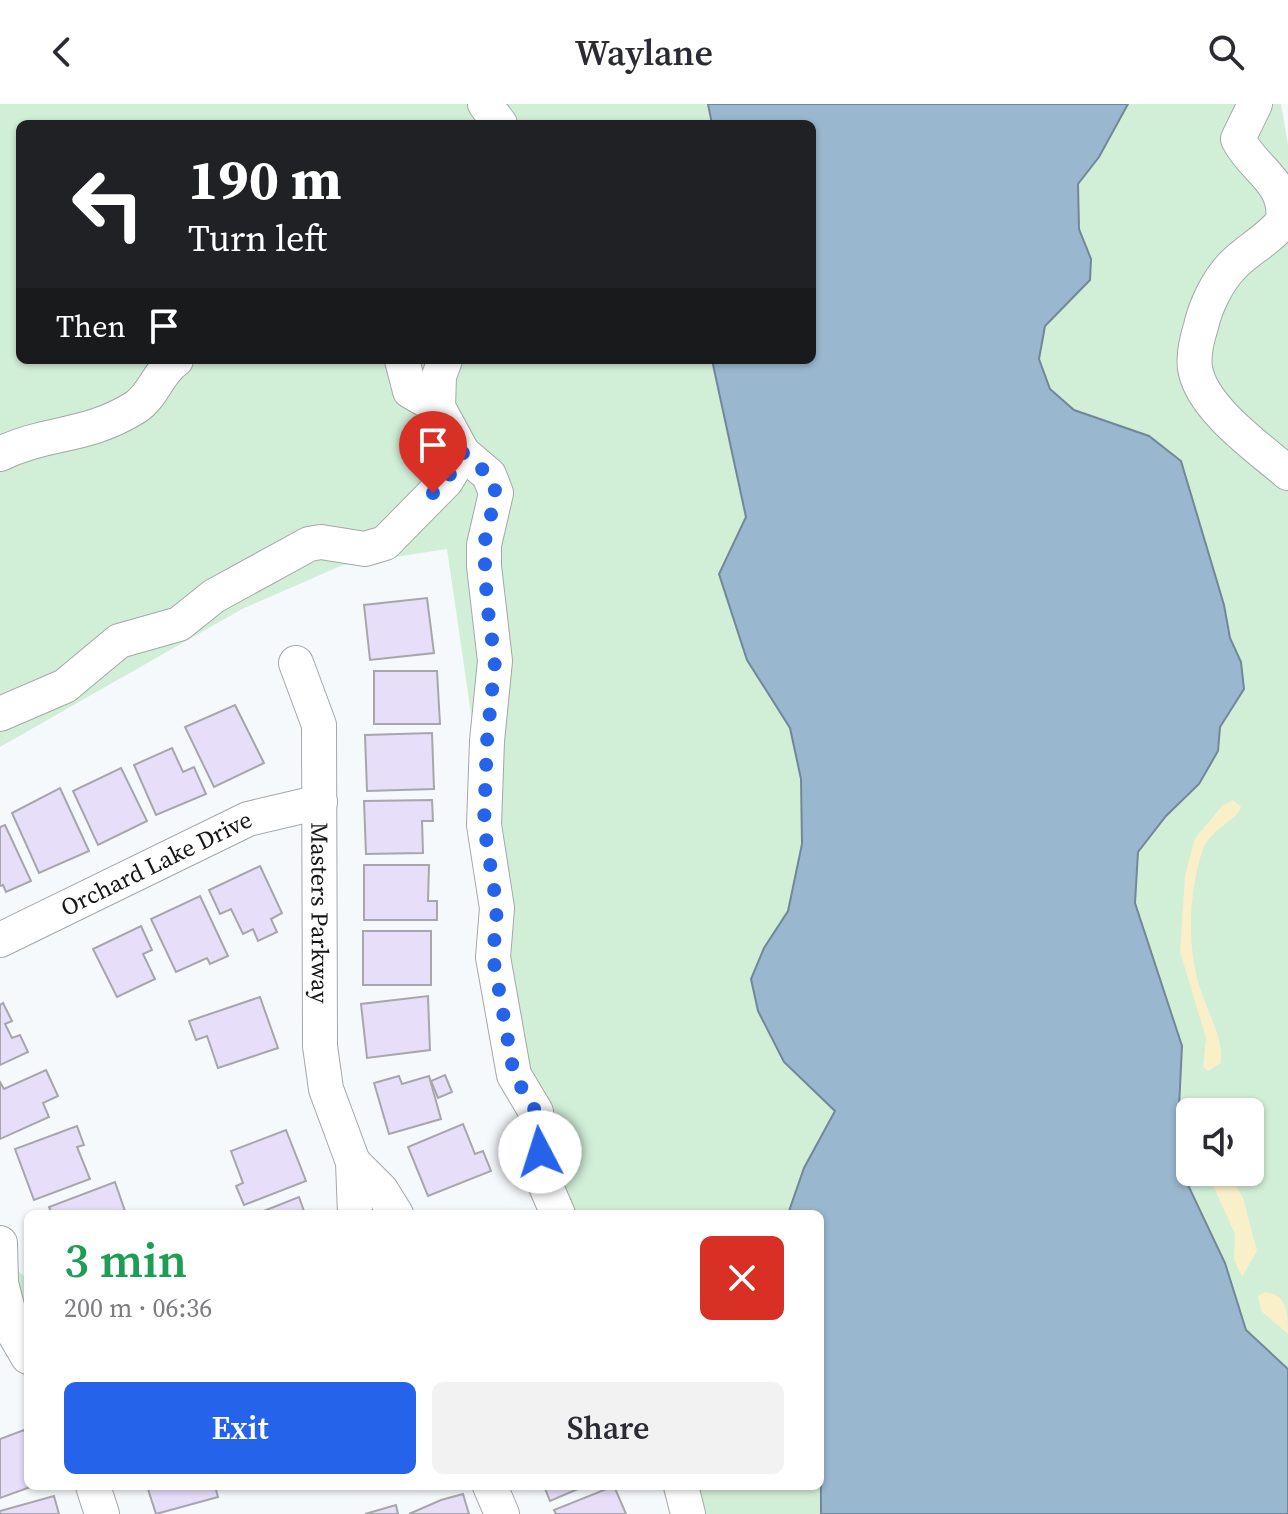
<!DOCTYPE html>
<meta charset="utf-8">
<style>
:root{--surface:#fff;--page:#f2f2f3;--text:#2b2b33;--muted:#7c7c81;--accent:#2563eb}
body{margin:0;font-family:"Source Serif 4",serif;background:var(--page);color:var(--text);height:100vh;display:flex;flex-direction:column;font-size:30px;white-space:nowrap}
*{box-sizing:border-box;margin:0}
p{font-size:26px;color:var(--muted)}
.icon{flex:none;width:44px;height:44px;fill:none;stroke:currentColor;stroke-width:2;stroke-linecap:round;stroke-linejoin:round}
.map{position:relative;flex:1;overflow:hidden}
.drawer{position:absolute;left:24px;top:1106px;width:800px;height:280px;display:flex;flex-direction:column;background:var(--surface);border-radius:12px;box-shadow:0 2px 6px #0004}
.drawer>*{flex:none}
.guide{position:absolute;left:16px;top:16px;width:800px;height:244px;border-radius:12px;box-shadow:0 2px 6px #0004;background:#202124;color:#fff;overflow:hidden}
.fabs{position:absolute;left:1176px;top:994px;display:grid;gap:16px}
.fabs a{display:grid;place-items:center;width:88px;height:88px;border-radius:12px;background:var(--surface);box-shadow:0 2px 6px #0004;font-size:40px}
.pin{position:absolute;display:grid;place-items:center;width:68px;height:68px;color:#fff;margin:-82px -34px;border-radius:50% 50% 50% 0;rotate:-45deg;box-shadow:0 0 8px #0007}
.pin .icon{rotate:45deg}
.me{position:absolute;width:88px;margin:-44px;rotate:355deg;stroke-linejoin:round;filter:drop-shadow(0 0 6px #0008)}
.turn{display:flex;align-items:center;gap:28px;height:168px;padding:0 40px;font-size:36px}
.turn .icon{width:104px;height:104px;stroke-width:2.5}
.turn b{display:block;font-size:56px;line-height:68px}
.then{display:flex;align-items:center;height:76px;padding:0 40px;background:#0003;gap:16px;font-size:30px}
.round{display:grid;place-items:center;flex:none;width:84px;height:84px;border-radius:12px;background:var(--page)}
.head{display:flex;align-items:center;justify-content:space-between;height:136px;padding:0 40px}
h1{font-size:48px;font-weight:600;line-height:60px;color:#1e9e55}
.primary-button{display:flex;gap:16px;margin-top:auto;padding:16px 40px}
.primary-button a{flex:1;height:92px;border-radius:12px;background:var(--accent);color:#fff;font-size:32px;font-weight:600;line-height:92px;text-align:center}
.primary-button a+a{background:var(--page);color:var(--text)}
header{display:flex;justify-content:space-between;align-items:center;height:104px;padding:0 40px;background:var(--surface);font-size:36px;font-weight:600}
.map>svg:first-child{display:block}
</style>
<header><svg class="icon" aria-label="back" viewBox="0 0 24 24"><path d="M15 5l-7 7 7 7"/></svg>Waylane<svg class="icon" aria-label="search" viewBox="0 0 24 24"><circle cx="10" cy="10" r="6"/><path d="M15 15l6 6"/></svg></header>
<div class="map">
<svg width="1288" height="1410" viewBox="0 0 1288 1410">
<rect width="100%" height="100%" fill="#f6f9fc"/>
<g fill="#d1eed7" fill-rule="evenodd">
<path d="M0 0H1281L1288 41V1410H672L661 1382H820V1110H552L507 857 447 445 343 461 242 505 0 643ZM20 20H812V256H20ZM1190 1008H1250V1068H1190Z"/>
<path d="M14 1163 28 1176V1229Z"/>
</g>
<g fill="#f9efc9">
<path d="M1233 696 1241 703C1236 718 1210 724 1202 748 1189 789 1187 841 1199 881 1206 903 1217 923 1221 945V959L1208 967 1203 963 1206 934 1180 848 1185 771 1195 734 1223 701Z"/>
<path d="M1207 1068H1228L1243 1094 1257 1147 1242 1173 1234 1156 1235 1130Z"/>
<path d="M1265 1188C1288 1190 1288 1212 1288 1230L1261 1207 1258 1192Z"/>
</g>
<path fill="#99b7cf" stroke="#728798" stroke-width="2" d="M708 0H1128L1099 53 1078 80 1079 125 1091 155 1090 176 1045 222 1039 255 1050 285 1074 306 1149 332 1181 357 1224 501 1230 534 1241 558 1244 585 1220 623 1218 647 1199 680 1166 712 1138 748 1135 799 1182 942 1177 1044 1187 1079 1225 1159 1246 1226 1288 1265V1410H821L820 1110H788L804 1064 835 1007 784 958 758 907 751 875 764 844 788 807 802 740 801 675 790 624 747 556 719 470 746 413 712 256H812V20H712Z"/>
<g fill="#e7defa" stroke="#a7a6aa" stroke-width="2">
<path d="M427 494 434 549 370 556 364 501Z"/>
<path d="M374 567H437L440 620H374Z"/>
<path d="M235 601 264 659 214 683 185 623Z"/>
<path d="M432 629 434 685 367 687 365 631Z"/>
<path d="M172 644 183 668 194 663 206 690 156 711 134 661Z"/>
<path d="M121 664 147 717 98 741 73 687Z"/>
<path d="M60 684 89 747 39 769 12 709Z"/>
<path d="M432 696 433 717H422L423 749 366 750 364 697Z"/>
<path d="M5 721 31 777 6 788 3 781 0 782V723Z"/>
<path d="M364 761H429L428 797H437V816H364Z"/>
<path d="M260 762 282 809 271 815 277 828 258 837 253 825 243 830 231 805 220 810 209 786Z"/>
<path d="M200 792 228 852 210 860 207 854 176 868 151 815Z"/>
<path d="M141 822 152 846 143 850 155 875 117 893 93 845Z"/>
<rect x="363" y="827" width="68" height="54"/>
<path d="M428 892 430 946 367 954 361 900Z"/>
<path d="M260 893 278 944 218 964 207 932 196 936 189 917Z"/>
<path d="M3 899 12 917 5 920 12 934 20 931 28 948 0 961V901Z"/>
<path d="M46 966 58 992 43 999 49 1013 0 1035V978L4 985Z"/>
<path d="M445 971 452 988 438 994 431 977Z"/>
<path d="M399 972 402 980 429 972 441 1015 389 1030 374 979Z"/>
<path d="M463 1020 475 1050 483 1047 491 1067 428 1092 408 1043Z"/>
<path d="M77 1022 84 1041 77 1043 90 1075 34 1096 15 1045Z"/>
<path d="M286 1026 306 1077 244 1101 236 1082 243 1079 231 1047Z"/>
<path d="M115 1078 126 1110H52L49 1103Z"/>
<path d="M299 1093 305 1110H256Z"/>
<path d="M24 1326 28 1336V1382H33L0 1394V1335Z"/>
<path d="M147 1382H215L218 1393 156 1410Z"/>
<path d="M544 1382H585L550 1397Z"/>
<path d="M614 1382 626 1410H556L554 1406Z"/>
<path d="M463 1390 469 1410H409L441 1396Z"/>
<path d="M54 1392 59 1410H0V1407Z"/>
<path d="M396 1401 398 1410H365Z"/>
</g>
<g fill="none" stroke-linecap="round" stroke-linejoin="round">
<defs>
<g id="minor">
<path d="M485 0 500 20"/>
<path d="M1255 0 1238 35C1253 66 1288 77 1283 117 1269 136 1248 145 1232 162 1217 178 1206 201 1201 222 1197 235 1193 251 1195 264 1201 304 1259 344 1288 369"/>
<path d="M402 256 410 287 438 303 463 349 489 371 496 389 484 441V462L495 557 487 637 484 721 497 804 493 853 514 971 536 1008 544 1078 558 1110"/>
<path d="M438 303 439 272 445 256"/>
<path d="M0 350C47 327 87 334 136 303 153 292 159 267 176 256"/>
<path id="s1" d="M296 559 319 621 320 942 326 985 353 1058 355 1110"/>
<path d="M0 610 65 582 119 537 179 520 214 492 309 440 321 438 365 445 385 439 446 377 463 349"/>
<path id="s2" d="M0 836 248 715 320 698"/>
<path d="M353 1058 381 1086 396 1110"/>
<path d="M0 1139 1 1179 14 1229 28 1253"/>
<path d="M93 1382 102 1410"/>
<path d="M490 1382 502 1410"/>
<path d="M681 1382 688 1410"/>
</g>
</defs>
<use href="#minor" stroke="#a4a7aa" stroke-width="36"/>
<use href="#minor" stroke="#fff" stroke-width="34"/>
</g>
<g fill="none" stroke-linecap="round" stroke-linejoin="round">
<path stroke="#2563eb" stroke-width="14" stroke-dasharray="0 25.2" d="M433 389 446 377 463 349 489 371 496 389 484 441 487 500 495 557 487 637 484 721 497 804 493 853 502 903 514 971 536 1008 540 1048"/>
</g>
<g text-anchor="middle" stroke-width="8" stroke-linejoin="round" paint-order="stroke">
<g font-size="24" fill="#161618" stroke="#fff">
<text dy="8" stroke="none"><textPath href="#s2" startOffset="174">Orchard Lake Drive</textPath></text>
<text dy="8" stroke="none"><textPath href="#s1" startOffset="254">Masters Parkway</textPath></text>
</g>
</g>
</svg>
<div class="fabs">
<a><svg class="icon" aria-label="sound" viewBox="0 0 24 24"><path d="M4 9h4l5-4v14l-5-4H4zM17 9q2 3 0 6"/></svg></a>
</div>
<div class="pin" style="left:433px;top:389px;background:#d93025"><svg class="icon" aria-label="arrive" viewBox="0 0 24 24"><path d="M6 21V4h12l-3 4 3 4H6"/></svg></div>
<svg class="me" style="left:540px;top:1048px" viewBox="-20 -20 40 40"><circle r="19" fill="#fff"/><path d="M0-13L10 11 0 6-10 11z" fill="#2563eb"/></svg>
<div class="guide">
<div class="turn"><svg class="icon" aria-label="left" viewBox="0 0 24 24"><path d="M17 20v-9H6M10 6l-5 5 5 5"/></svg><div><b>190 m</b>Turn left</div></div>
<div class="then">Then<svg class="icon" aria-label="arrive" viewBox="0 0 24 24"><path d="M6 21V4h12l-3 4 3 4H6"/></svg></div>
</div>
<section class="drawer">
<div class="head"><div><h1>3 min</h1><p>200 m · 06:36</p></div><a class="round" style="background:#d93025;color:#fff"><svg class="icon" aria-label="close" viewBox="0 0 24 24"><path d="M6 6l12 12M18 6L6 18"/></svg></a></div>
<div class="primary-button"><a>Exit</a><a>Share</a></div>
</section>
</div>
